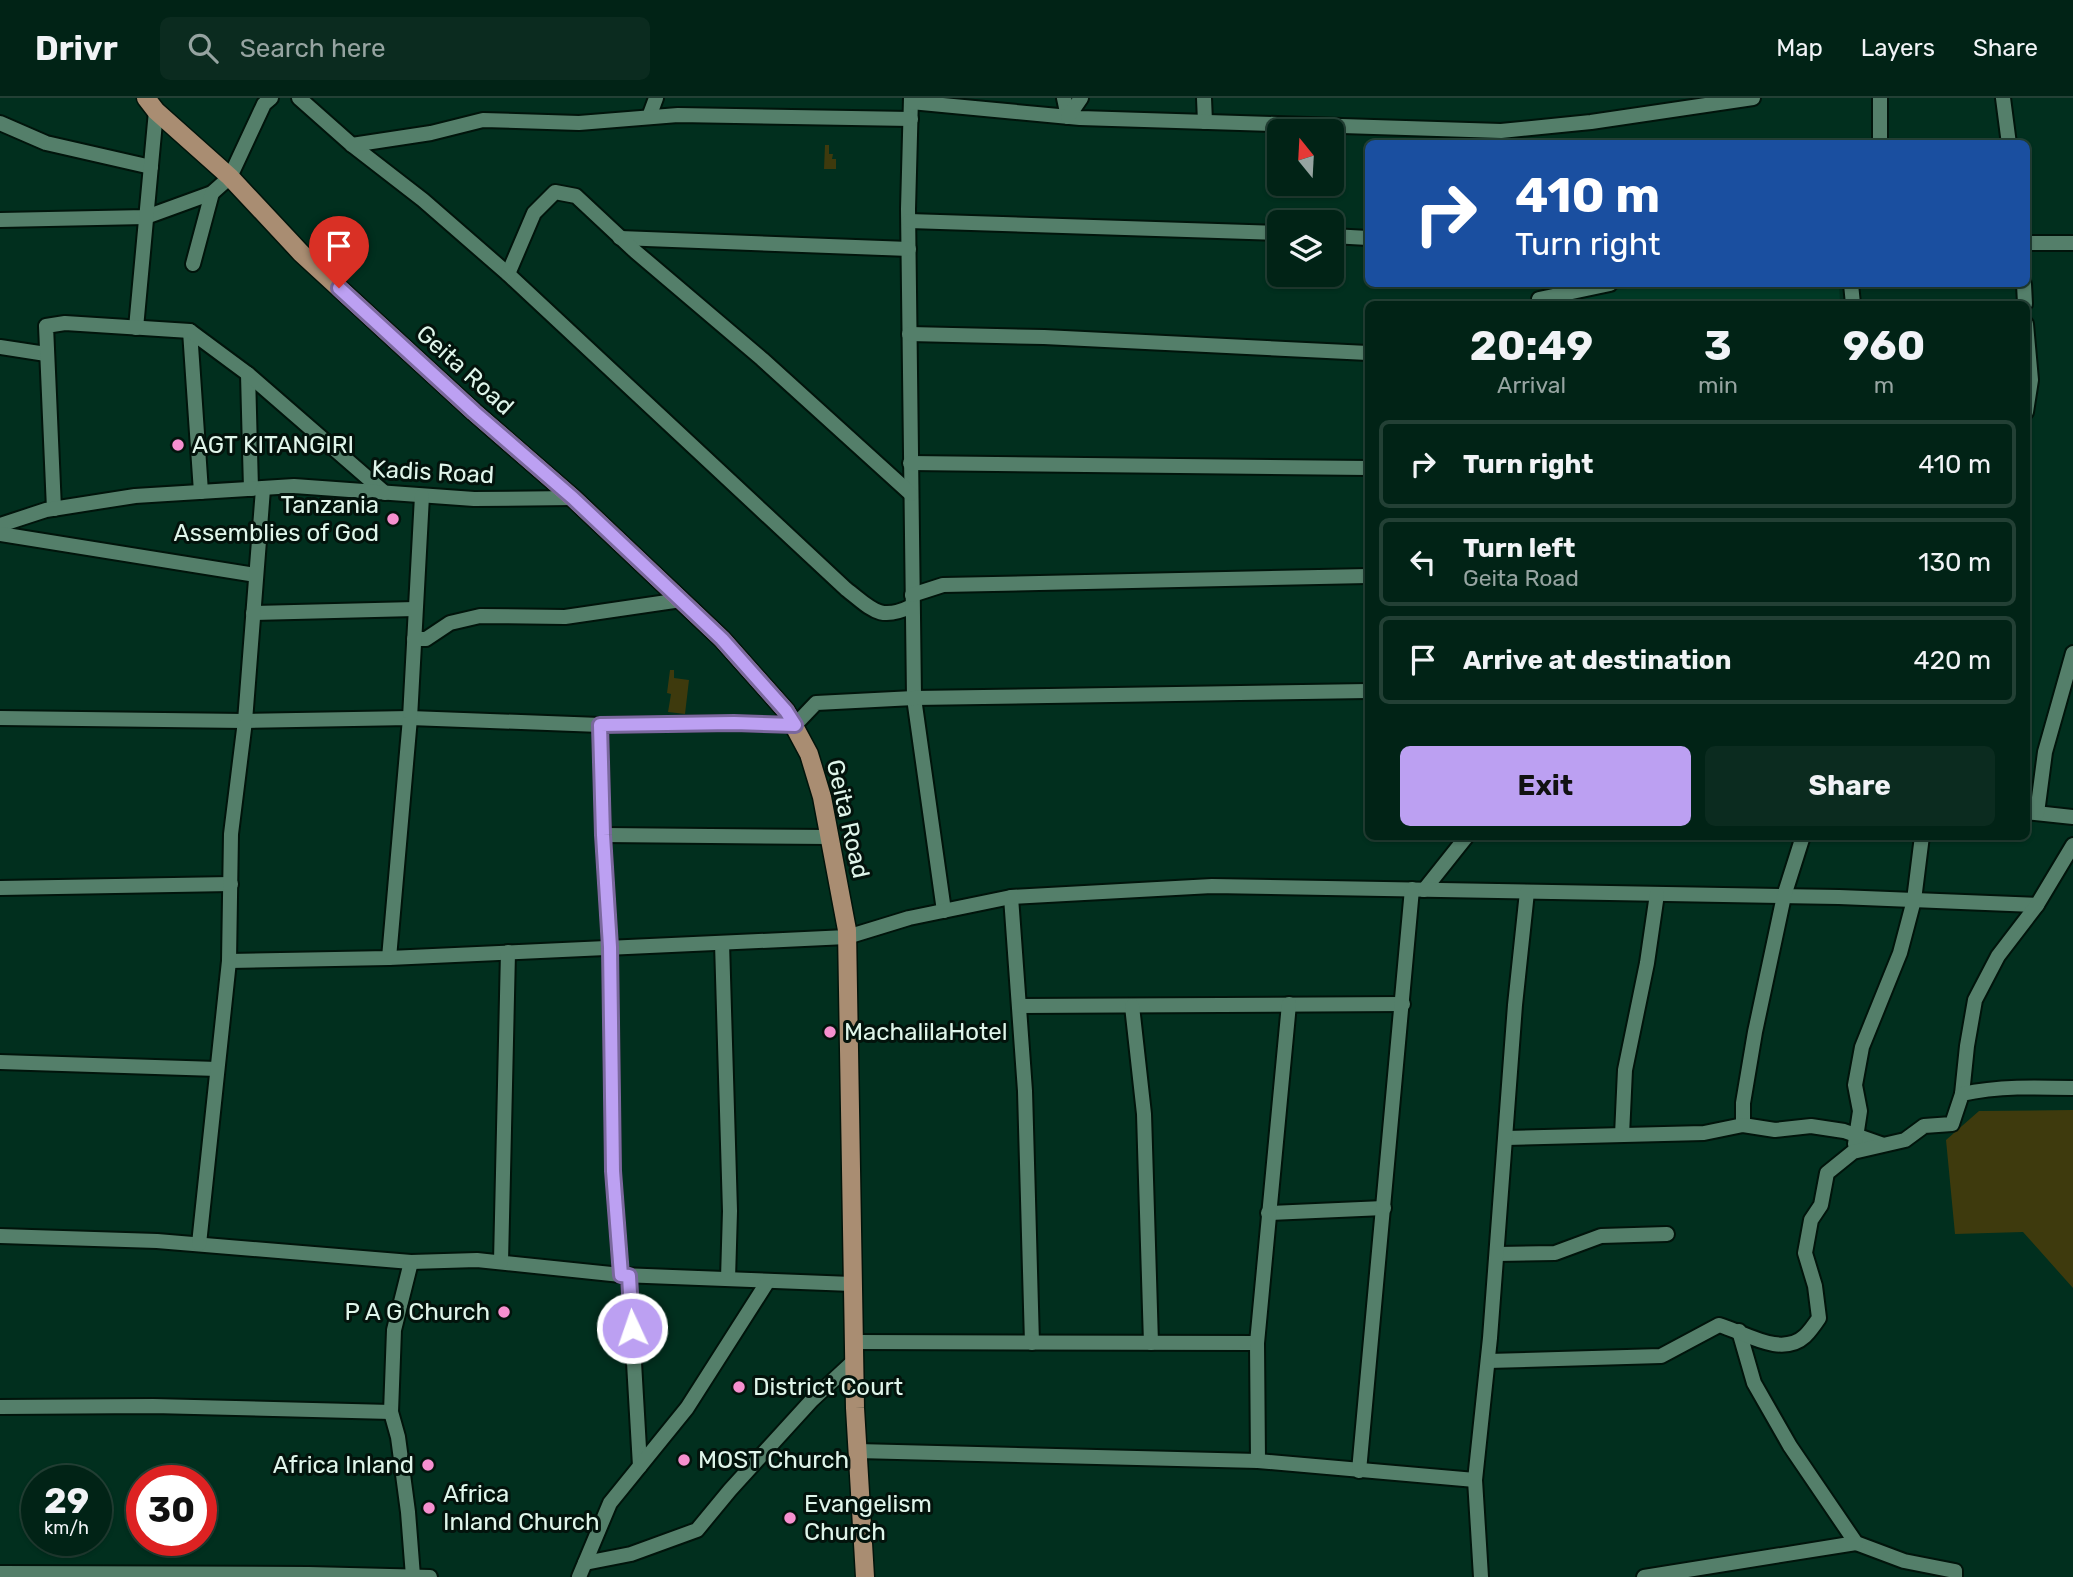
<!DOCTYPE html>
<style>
:root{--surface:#012316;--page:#0b2b1f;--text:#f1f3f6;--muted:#96a4a1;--line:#234035;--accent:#bca0f2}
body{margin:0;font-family:Rubik,sans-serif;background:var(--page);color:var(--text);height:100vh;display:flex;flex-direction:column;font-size:26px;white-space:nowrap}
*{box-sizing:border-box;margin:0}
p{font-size:23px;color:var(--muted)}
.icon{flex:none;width:38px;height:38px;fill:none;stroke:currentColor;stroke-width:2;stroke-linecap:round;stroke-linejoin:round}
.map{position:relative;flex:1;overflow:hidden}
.side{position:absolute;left:1365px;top:203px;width:665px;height:539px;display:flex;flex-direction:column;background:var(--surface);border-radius:10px;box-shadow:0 2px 5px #0004,0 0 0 2px var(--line)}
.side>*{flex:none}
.hud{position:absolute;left:1365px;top:42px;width:665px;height:147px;border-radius:10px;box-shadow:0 2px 5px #0004,0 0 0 2px var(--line);background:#1a4fa0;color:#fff;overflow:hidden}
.needle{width:46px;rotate:342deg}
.buttons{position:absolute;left:1267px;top:21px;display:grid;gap:14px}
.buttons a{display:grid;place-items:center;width:77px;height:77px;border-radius:10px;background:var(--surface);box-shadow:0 2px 5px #0004,0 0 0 2px var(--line);font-size:35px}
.speed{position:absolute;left:21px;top:1367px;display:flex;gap:14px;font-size:35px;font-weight:700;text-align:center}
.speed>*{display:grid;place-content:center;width:91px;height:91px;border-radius:50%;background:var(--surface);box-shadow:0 2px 5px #0004,0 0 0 2px var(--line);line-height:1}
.speed small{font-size:18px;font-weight:400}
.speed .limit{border:10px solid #d22;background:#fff;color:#111}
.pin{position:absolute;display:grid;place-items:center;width:60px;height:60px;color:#fff;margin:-72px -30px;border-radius:50% 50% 50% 0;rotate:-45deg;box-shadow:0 0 7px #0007}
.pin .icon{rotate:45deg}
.me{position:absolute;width:77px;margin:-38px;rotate:357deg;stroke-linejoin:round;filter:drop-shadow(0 0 5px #0008)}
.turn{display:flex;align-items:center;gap:24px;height:147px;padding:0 35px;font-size:32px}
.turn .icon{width:91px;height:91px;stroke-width:2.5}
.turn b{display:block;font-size:49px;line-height:60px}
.eta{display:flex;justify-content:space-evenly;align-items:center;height:119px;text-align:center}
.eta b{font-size:42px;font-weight:700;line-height:49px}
.button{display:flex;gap:14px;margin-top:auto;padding:14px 35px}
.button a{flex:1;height:80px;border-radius:10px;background:var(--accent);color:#111;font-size:28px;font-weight:700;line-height:80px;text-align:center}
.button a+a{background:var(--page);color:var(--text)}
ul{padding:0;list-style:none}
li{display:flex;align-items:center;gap:21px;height:88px;margin:0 14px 10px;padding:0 21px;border:4px solid var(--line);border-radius:10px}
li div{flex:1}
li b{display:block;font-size:26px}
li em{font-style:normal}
header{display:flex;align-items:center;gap:42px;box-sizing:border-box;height:98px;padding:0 35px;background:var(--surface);border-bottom:2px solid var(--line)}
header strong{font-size:33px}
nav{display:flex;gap:38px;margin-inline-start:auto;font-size:24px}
.search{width:490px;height:63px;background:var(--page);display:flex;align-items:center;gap:18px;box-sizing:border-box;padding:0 24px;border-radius:10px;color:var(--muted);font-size:26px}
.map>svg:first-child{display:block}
</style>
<header>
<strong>Drivr</strong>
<div class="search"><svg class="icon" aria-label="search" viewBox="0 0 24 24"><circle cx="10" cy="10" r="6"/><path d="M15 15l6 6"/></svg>Search here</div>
<nav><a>Map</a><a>Layers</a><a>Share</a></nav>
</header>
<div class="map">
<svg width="2073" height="1479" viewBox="0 0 2073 1479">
<rect width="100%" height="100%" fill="#012f1e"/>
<path fill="#003925" d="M1707 186H1839L1840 206H1548L1547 196Z"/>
<g fill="#3e3a0d">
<path d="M825 47H829V56H833L832 61H836V71H824Z"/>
<path d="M670 572H674V580L689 582 685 616 668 614 671 596 667 595Z"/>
<path d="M2073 1012V1190L2023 1134 1955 1136 1946 1042 1979 1013Z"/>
</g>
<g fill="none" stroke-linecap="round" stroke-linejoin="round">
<defs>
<g id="minor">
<path d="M299 0 352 47 423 102 508 176 846 491C872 511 879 524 912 508"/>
<path d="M911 0 908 111 914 600 944 813"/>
<path d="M1064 0 1068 19"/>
<path d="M1204 0 1205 24"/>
<path d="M1880 0V46"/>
<path d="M2003 0 2009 46"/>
<path d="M911 4 1080 20 1501 33 1591 24 1753 0"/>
<path d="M649 19 656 0"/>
<path d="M1068 19 1081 0"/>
<path d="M0 25 46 45 151 69"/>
<path d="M352 47 431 35 483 22 579 25 678 17 911 21"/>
<path d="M0 122 146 119 212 95 230 79 264 6 271 0"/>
<path d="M909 123 1279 135"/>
<path d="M1332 138 1368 140"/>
<path d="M620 140 909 151"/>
<path d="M2026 145H2073"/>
<path d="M193 166 212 95"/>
<path d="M508 176 534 115 555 94 576 98 636 154 762 261 911 396"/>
<path d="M1851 186 1853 206"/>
<path d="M2024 186 2025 206"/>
<path d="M1539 201 1610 186"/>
<path d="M2026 226 2031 282 2026 314"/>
<path d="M136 230 156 13"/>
<path d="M190 233 201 394"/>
<path d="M909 236 1044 239 1368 255"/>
<path d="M0 249 46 256"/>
<path d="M248 276 251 391"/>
<path d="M910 365 1368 370"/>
<path d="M54 411 46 228 65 225 190 233 248 276 385 395"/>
<path d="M0 427 46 412 135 398 294 388 474 401 573 400"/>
<path d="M0 436 256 477"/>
<path d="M912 497 943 487 1368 478"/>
<path d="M253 515 415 511"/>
<path d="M414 541H426L450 525 480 518 565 519 681 502"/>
<path d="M0 620 245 623 410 620 600 627 734 625 795 627 816 605 914 600 1368 593"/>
<path d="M600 627 603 737 610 849 613 1074 621 1177"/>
<path d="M2026 714 2073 719"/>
<path d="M2037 715 2045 654 2073 555"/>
<path d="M603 737 830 739"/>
<path d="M0 790 231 786"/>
<path d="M1424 792 1467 738"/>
<path d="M1011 799 1025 993 1032 1245"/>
<path d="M722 845 730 1113 728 1181"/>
<path d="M389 860 410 620 422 398"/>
<path d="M229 863 389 860 847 839 909 820 1011 799 1212 788 1839 799 2037 807"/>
<path d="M1019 908 1403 906"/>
<path d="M1132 908 1144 1016 1151 1245"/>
<path d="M0 964 217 971"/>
<path d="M1962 996 1967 948 1975 902 1998 858 2037 807 2073 747"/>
<path d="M1743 1027V1005L1755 934 1784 798 1803 738"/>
<path d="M1622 1037 1625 972 1647 865 1657 796"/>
<path d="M1506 1040 1704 1035 1743 1027 1775 1032 1811 1028 1844 1033 1881 1046"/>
<path d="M1855 1046 1860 1013 1855 987 1862 949 1900 855 1914 802 1922 738"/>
<path d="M1268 1115 1384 1110"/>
<path d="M0 1138 157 1143 411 1164 477 1162 621 1177 852 1186"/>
<path d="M199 1146 229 863 231 736 245 623 263 391"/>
<path d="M1497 1156 1555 1155 1601 1138 1667 1136"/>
<path d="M411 1164 394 1232 391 1314 398 1339 408 1414 413 1478"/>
<path d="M501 1164 508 854"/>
<path d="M629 1178 640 1368"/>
<path d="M1739 1233 1754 1285 1790 1348 1856 1445 1904 1463 1955 1473V1479"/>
<path d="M853 1244 1257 1245"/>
<path d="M1488 1263 1661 1258 1719 1227C1744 1234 1781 1260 1805 1238 1810 1233 1815 1226 1819 1220L1815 1188 1805 1155 1811 1122 1821 1107 1827 1075 1853 1054 1905 1042 1924 1028 1952 1026 1962 996C1998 988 2036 989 2073 990"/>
<path d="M0 1309 153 1308 391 1314"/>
<path d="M857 1353 1258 1363 1475 1382"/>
<path d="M1258 1363 1257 1245 1289 906"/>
<path d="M1359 1373 1412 791"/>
<path d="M585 1465 631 1456 697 1432 730 1392 812 1302 854 1263"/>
<path d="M0 1475 309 1476 430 1479"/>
<path d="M579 1479 610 1405 687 1310 768 1183"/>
<path d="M1481 1479 1475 1382 1490 1240 1515 907 1527 794"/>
<path d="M1644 1479 1856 1445"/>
</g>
<path id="major" d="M146 0 156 13 230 79 301 155 474 314 573 400 722 541 786 613 809 656 822 699 847 832 855 1310 865 1479"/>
</defs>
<use href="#minor" stroke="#01140b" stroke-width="18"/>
<use href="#major" stroke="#01140b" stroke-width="21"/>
<use href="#minor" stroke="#547f6a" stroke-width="14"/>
<use href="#major" stroke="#a98d72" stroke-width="18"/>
</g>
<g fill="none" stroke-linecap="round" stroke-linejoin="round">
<defs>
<path id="route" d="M339 190 474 314 573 400 722 541 786 613 795 627 734 625 600 627 603 737 610 849 613 1073 621 1177 629 1178 632 1230"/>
</defs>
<use href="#route" stroke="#7a689d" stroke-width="18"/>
<use href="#route" stroke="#bca0f2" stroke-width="12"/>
</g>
<g fill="#f690cf" stroke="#03130c" stroke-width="2.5">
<circle cx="178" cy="347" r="7"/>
<circle cx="393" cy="421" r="7"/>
<circle cx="830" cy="934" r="7"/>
<circle cx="504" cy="1214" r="7"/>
<circle cx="739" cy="1289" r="7"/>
<circle cx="684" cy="1362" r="7"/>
<circle cx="428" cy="1367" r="7"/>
<circle cx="429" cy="1410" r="7"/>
<circle cx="790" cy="1420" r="7"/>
</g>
<g text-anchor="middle" stroke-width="6" stroke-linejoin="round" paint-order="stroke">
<g font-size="24" fill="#dff5ea" stroke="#03130c">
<text transform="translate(465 272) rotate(42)" y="8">Geita Road</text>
<text transform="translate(433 374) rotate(3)" y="8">Kadis Road</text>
<text transform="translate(848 721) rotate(77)" y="8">Geita Road</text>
</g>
<g font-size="24" fill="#dff5ea" stroke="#03130c" text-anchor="start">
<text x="192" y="355">AGT KITANGIRI</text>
<text x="379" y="415" text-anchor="end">Tanzania<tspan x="379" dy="28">Assemblies of God</tspan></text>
<text x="844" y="942">MachalilaHotel</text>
<text x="490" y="1222" text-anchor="end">P A G Church</text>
<text x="753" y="1297">District Court</text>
<text x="698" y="1370">MOST Church</text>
<text x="414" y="1375" text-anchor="end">Africa Inland</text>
<text x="443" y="1404">Africa<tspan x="443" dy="28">Inland Church</tspan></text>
<text x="804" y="1414">Evangelism<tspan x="804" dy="28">Church</tspan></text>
</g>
</g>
</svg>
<div class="buttons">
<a><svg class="needle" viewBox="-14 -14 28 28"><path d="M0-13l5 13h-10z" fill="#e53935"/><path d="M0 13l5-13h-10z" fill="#96a4a1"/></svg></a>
<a><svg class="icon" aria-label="layers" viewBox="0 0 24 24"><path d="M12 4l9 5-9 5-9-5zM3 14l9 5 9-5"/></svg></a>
</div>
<div class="speed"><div>29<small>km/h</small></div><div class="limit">30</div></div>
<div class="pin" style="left:339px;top:190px;background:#d93025"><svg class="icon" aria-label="arrive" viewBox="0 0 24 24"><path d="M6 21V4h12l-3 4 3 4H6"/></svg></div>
<svg class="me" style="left:632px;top:1230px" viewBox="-20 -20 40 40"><circle r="17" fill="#bca0f2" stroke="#fff" stroke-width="3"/><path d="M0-11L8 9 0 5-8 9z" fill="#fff"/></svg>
<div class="hud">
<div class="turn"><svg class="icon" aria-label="right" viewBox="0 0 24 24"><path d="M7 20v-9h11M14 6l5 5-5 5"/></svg><div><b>410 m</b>Turn right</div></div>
</div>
<section class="side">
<div class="eta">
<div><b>20:49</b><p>Arrival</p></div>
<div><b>3</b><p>min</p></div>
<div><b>960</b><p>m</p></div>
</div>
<ul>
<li><svg class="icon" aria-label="right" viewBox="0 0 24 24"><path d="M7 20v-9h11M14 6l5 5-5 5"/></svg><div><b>Turn right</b></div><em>410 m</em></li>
<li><svg class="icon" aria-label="left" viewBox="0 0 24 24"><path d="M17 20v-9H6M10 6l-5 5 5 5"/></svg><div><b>Turn left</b><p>Geita Road</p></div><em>130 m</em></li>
<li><svg class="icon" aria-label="arrive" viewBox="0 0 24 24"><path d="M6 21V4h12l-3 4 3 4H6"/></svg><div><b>Arrive at destination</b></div><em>420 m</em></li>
</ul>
<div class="button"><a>Exit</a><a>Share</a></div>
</section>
</div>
